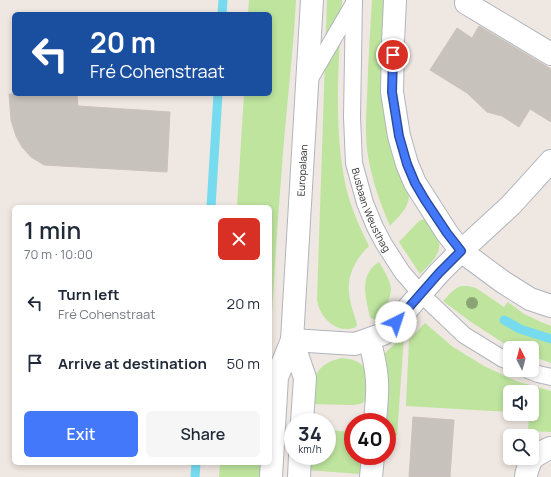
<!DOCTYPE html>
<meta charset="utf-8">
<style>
:root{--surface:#fff;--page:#f6f6f7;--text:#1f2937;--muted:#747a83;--accent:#4378fa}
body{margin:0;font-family:Manrope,sans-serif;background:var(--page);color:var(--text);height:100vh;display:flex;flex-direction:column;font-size:15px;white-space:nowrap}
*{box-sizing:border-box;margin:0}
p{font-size:13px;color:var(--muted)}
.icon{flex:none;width:22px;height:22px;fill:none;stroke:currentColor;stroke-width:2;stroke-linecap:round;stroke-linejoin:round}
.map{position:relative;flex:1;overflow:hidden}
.side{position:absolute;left:12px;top:205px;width:260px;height:260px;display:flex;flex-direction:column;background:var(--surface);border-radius:6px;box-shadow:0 2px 6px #0003}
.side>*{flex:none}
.banner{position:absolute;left:12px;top:12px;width:260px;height:84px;border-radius:6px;box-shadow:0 2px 6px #0003;background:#1a4fa0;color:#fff;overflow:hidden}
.needle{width:26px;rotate:354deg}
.fabs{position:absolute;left:503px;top:341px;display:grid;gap:8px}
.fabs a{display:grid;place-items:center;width:36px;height:36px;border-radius:6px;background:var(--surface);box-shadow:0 2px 6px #0003;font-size:20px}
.speed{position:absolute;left:284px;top:413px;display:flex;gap:8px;font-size:20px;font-weight:700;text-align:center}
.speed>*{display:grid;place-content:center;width:52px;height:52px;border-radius:50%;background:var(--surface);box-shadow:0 2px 6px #0003;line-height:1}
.speed small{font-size:10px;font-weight:400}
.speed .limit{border:6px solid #d22;background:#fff;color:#111}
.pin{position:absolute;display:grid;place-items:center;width:34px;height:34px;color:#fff;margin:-17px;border:2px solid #fff;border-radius:50%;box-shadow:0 1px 4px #0007}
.me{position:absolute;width:44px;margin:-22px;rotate:41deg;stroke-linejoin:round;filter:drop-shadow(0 0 3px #0008)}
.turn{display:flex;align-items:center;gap:14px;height:84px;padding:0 12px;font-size:18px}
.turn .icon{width:52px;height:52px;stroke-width:2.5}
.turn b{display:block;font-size:28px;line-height:34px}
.round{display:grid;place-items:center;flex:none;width:42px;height:42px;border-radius:6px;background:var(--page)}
.summary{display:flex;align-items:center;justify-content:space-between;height:68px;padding:0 12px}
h1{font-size:24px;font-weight:600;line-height:30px}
.cta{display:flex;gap:8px;margin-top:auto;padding:8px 12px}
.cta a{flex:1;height:46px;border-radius:6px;background:var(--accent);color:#fff;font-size:16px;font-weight:600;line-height:46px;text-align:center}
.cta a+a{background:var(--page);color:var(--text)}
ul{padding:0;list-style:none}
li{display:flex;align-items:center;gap:12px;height:60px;padding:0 12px}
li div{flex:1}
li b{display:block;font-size:15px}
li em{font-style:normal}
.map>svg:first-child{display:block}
</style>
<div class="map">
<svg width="551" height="477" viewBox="0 0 551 477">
<rect width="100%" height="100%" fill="#efe7e1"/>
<g fill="#bee49e">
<path d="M249 0H296C293 56 286 111 282 166 277 228 273 291 270 354V207H237L244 94H270V14H248Z"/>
<path d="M327 0H342C339 63 332 134 348 195 353 213 361 230 369 246 356 258 347 275 349 293 350 304 354 314 357 324L356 327C337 335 320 318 317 300Z"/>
<path d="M372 0H387L409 195C409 208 398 217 390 226 380 203 372 180 368 156 365 137 366 117 367 98 368 65 370 33 372 0Z"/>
<path d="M424 219 427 220C431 227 436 233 438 239 444 253 428 266 420 274L399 242 419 221Z"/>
<path d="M379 262C384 271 390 279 391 289 391 297 381 328 370 317 366 298 358 275 379 262Z"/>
<path d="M461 286H468L476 288 504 307 508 302 524 314 541 322 551 326V363L532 356V348H511L471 322 443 301C448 296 453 289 461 286Z"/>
<path d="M425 323 453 347 484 366 516 381 551 391V432L528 431 529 414H532V392H510V412L406 406 409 340Z"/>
<path d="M404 336 397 436H387V422H383V358L386 352Z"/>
<path d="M341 358C352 359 359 360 366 370V400C363 404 359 404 353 405L311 404C314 379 313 365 341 358Z"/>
<path d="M327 430 353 432V456H366L365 469 360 474 307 470V456H327Z"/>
<path d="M220 463H262L261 477H219Z"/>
</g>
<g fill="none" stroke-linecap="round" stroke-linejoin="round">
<g stroke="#76dbef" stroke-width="9">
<path d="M222 14 223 0"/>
<path d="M211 207 218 94"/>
<path d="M504 320 520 329 551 339"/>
<path d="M195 477 196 463"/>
</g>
</g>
<g fill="#c8c2bc" stroke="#cbc3ba">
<path d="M479 26 551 69V122L530 109 519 127 502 116 487 112 467 93 430 70 457 28 472 38Z"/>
<path d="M9 94H77L78 106 170 112 167 172 44 165 31 157 22 147 16 136 11 120Z"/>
<path d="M413 417 454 420 450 477H409Z"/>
</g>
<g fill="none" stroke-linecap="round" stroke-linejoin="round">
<defs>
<g id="lane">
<path id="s1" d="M354 0 352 117 354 163 365 203 375 227 384 244 402 272 421 294 464 335 503 359 510 362"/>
<path d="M308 82 353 5"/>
<path d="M528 370 538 374 551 377"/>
</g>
<g id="street">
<path d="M395 0 393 42 392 92 399 136 407 164 415 183 447 233 461 251 511 205 551 161"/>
<path d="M466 3 551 54"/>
<path d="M369 340C373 353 376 367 377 380 378 394 376 408 375 422"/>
<path d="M371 477 373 456"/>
<path d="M526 477C526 473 530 461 533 458 536 455 547 449 551 448"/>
</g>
<g id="secondary">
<path d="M292 340 355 344 383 334 396 322 439 273 461 251 503 282 530 299 551 306"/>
<path d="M292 340 305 378 302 422"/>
<path id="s2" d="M271 477 277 377 292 340 312 0"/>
<path d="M299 477 300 456"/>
</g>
</defs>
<use href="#lane" stroke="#b1b5be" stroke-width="18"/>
<use href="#street" stroke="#b1b5be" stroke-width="24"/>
<use href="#secondary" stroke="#b1b5be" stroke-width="24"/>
<use href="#lane" stroke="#fff" stroke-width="16"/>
<use href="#street" stroke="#fff" stroke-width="22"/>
<use href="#secondary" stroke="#fff" stroke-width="22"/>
</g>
<circle fill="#89a475" cx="472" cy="303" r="6"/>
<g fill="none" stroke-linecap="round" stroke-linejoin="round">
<defs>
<path id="route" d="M393 55 392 92 399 136 407 164 415 183 425 200 447 233 461 251 439 273 396 322"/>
</defs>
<use href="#route" stroke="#2c4ea2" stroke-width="10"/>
<use href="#route" stroke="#4378fa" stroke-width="7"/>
</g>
<g text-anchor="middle" stroke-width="4" stroke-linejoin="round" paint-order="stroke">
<g font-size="10" fill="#2e2e2e" stroke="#fff">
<text dy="4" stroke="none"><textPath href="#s2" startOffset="310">Europalaan</textPath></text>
<text dy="4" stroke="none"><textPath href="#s1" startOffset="213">Busbaan Weusthag</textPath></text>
</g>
</g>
</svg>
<div class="fabs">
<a><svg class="needle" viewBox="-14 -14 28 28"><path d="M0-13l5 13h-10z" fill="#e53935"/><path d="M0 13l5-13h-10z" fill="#747a83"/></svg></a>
<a><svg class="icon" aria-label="sound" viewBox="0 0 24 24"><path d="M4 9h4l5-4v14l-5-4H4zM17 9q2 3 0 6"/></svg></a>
<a><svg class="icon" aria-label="search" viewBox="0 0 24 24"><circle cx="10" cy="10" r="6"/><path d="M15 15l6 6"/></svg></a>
</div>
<div class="speed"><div>34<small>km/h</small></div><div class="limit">40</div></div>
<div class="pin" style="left:393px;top:55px;background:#d93025"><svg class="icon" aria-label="arrive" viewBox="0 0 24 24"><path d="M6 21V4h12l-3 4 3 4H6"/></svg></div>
<svg class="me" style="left:396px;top:322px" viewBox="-20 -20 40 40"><circle r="19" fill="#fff"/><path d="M0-13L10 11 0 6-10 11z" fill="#4378fa"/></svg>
<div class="banner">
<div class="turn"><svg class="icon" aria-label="left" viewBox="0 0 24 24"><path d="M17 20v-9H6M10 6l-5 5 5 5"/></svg><div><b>20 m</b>Fré Cohenstraat</div></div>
</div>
<section class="side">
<div class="summary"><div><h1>1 min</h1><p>70 m · 10:00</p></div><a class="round" style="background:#d93025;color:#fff"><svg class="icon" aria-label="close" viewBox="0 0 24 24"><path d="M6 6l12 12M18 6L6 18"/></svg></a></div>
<ul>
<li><svg class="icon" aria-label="left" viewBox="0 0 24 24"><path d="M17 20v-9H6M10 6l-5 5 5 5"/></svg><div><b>Turn left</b><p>Fré Cohenstraat</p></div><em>20 m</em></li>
<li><svg class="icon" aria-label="arrive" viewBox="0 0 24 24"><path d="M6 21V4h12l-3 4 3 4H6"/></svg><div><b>Arrive at destination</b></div><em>50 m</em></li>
</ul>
<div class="cta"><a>Exit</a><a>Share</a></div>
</section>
</div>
